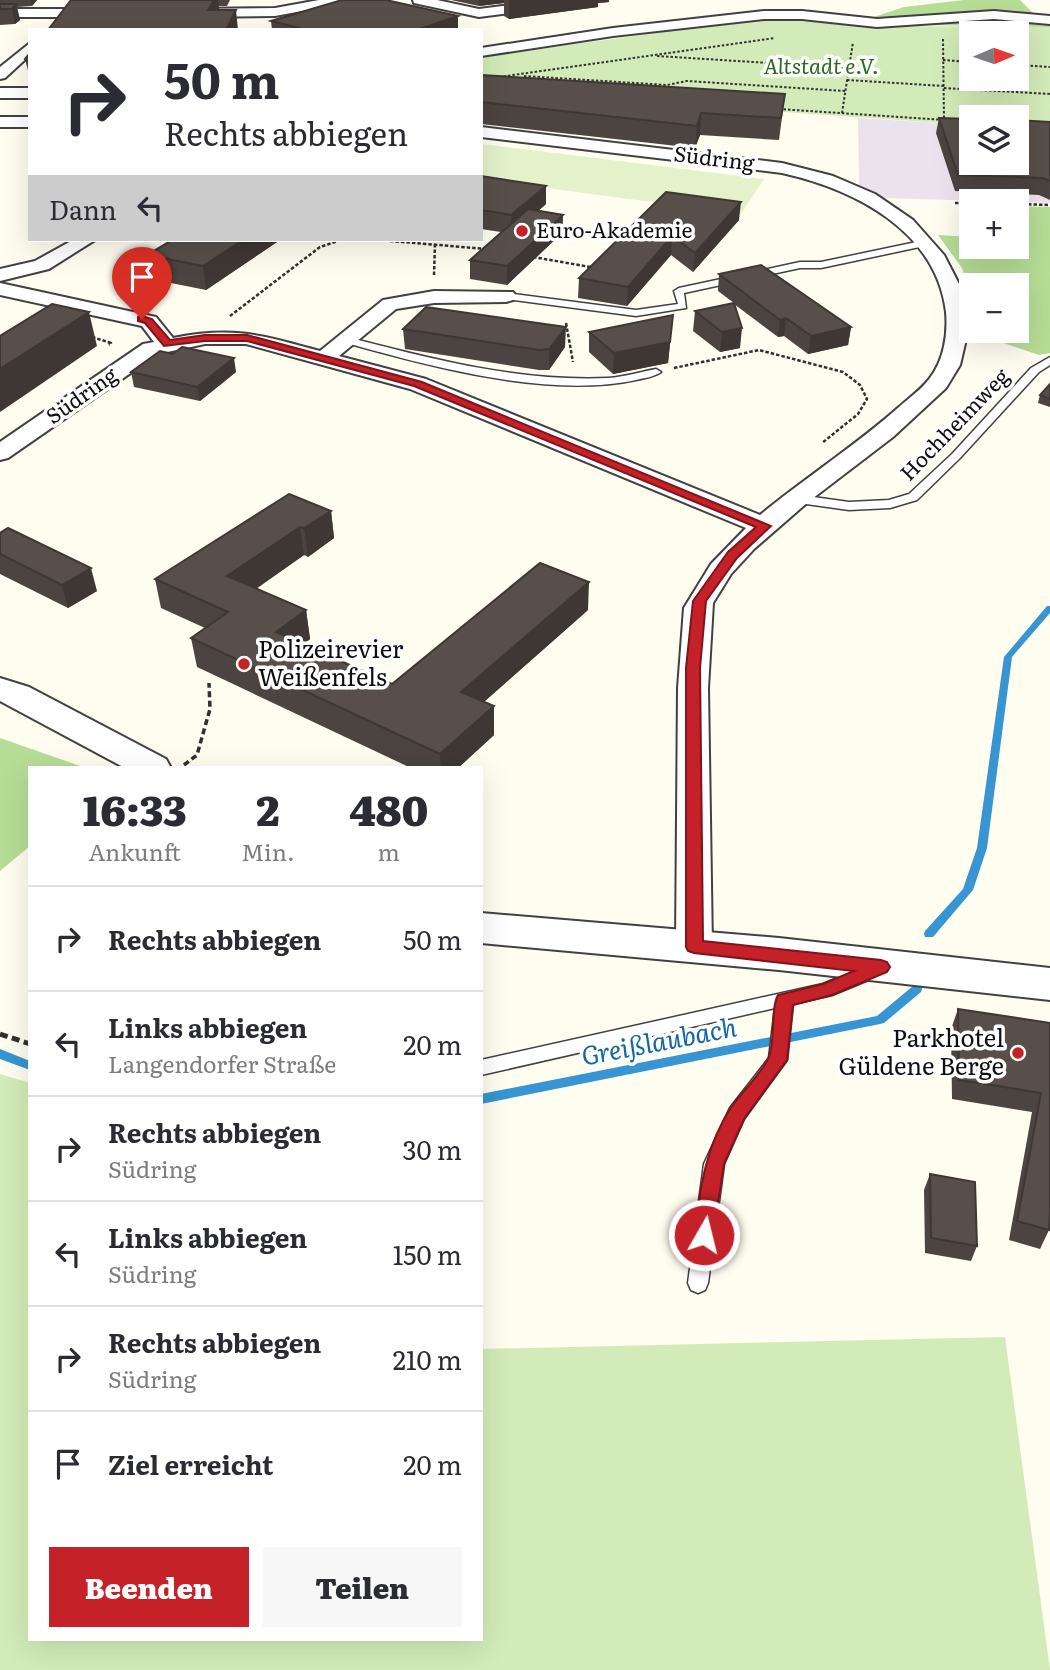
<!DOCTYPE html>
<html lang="de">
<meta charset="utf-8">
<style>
:root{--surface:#fff;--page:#f7f7f7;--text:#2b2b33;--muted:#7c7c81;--line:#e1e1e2;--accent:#c42129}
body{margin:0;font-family:Literata,serif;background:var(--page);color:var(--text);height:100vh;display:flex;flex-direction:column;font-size:26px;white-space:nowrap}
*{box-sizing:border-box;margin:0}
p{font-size:23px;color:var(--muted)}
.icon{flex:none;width:38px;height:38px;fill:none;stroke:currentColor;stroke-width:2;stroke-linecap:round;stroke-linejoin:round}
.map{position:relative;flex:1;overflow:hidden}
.side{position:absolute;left:28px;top:766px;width:455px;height:875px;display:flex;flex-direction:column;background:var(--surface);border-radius:0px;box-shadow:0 7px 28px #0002}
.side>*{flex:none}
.top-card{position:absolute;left:28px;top:28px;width:455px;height:214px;border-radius:0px;box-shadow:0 7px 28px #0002;background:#fff;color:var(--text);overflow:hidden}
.needle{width:46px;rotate:88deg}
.controls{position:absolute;left:959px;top:21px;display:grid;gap:14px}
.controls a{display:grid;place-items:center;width:70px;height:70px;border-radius:0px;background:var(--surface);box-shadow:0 7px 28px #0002;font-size:35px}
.pin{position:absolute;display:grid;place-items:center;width:60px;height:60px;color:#fff;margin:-72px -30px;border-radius:50% 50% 50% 0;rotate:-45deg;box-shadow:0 0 7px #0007}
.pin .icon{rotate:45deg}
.me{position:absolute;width:77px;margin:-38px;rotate:8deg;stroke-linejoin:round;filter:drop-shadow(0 0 5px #0008)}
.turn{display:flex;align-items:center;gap:24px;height:147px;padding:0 21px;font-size:32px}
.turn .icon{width:91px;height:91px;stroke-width:2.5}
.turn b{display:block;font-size:49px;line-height:60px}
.then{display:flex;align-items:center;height:66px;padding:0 21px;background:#0003;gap:14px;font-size:26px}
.eta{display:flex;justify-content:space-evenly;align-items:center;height:119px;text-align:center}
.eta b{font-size:42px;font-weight:800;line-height:49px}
.button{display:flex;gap:14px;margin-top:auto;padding:14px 21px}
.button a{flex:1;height:80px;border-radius:0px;background:var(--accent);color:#fff;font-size:28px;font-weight:800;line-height:80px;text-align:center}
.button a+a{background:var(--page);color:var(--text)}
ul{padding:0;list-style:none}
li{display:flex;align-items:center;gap:21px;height:105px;padding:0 21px;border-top:2px solid var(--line)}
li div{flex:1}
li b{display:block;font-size:26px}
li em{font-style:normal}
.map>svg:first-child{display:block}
</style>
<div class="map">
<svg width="1050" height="1670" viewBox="0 0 1050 1670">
<rect width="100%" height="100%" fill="#fffcf0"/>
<path fill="#ece2ed" d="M858 118 971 125V163H1017L1050 130V203L885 198 859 185Z"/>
<g fill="#d3ebb8" fill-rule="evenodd">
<path d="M766 18 881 26 1050 27V130L1017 128V117H971V125L481 91V57ZM971 33H1017V79H971Z"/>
<path d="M0 1074 30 1083V1640H481V1349L1005 1337 1050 1670H0Z"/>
</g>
<g fill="#b6dd96">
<path d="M964 0H1020L1035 15 1050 16V27L853 24 904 7Z"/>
<path d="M1017 206 1050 207V353L1039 355 977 334V331H1017V285H971V295L962 268 938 235 971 237V247H1017Z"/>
<path d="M0 738 86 768H30V846L0 871Z"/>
</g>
<path fill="#e4f2ca" d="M481 144H482L764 179 741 214 481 179Z"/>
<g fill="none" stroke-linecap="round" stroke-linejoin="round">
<g fill="#3695d2" fill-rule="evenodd">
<path d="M1047 606H1050V613L1012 657 987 848 973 890 933 937H925L924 934 925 931 963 889 977 848 1004 657Z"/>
<path d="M917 985 921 986 922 989 921 992 884 1023 880 1024 481 1104V1094L877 1016 913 986Z"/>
<path d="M0 1049 30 1061V1070L0 1059Z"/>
</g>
<defs>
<g id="service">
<path d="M926 240 930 243 929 245 821 268H800L684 293 686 308 636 316 506 299 501 296 506 293 636 310 678 304 674 291 679 288 800 262H821Z"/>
<path d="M347 337C432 359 519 382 608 378 624 377 640 372 656 369L661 372C654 377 644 378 636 380 549 399 428 366 343 342V338Z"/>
<path d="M1050 357V365L1039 372 960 458 917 500 890 508 849 510 799 503 793 499 799 495 849 502 889 500 909 494 952 454 1031 368Z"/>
<path d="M872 964 878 966 881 971 878 976 832 995 793 1004 787 1060 744 1119 724 1164 708 1283 705 1290 698 1293 691 1290 688 1283 704 1164 730 1108 769 1058 775 1008 481 1075V1060L823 984Z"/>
</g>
<g id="minor">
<path d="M319 0H346L340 4 275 16 191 17 184 13 191 9 275 8Z"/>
<path d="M413 0H437L479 9 549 0H585L579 4 479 17 414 3Z"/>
<path d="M0 9H106L113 13 106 17H0Z"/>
<path d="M764 11H802L877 19 994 11 1050 16V24L994 19 877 27 802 19H764L613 36 481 56V48L613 28Z"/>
<path d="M30 43V55L5 78 0 79V67Z"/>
<rect x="0" y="88" width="30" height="10"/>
<rect x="0" y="117" width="30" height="10"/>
<path d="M481 127 782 163 833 176 875 194 913 220 944 255 960 286 967 318V335L960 365 946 388 893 437 808 502 754 549 731 574 713 603 708 688 712 947 707 957 694 961 681 957 676 947 678 688 684 608 711 564 746 528 410 389 246 344H205L158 354 8 458 0 460V442L143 344 154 342 142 326 0 295V283L156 317 173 338C234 326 261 335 320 351L383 300 434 291 513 292 516 296 513 300 506 302 434 303 396 309 339 356 426 379 760 515C805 478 855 446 899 407 909 398 922 389 930 378 944 360 948 334 946 312 936 230 854 189 782 173L481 137Z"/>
<path d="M73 240H95L49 269 0 281V269L35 261Z"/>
</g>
<g id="tertiary">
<path d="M0 678 29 687 166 759 171 768H125L0 701Z"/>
<path d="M481 913 779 938 1050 968V1000L779 970 481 943Z"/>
</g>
</defs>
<use href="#service" stroke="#414141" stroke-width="3"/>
<use href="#minor" stroke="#414141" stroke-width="4"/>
<use href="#tertiary" stroke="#414141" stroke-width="4"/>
<g stroke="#303030" stroke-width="2" stroke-dasharray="2.5 2" stroke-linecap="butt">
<path d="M943 39 944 120"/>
<path d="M657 56 849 68"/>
<path d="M943 60 971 62"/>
<path d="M1017 65 1050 67"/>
<path d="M524 76 667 85 687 81 845 91"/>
<path d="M499 77 775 38"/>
<path d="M847 80 944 86"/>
<path d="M944 88 1050 94"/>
<path d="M779 109 945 120"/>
<path d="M842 113 853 42"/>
</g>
<g stroke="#303030" stroke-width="2.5" stroke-dasharray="3.5 2" stroke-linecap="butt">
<path d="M955 203H971"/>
<path d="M1017 204 1050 205"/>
<path d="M379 240 486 249"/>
<path d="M533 257 596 268"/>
<path d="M434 275 435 244"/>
<path d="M230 316 320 247 341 240"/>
<path d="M566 323 573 362"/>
<path d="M92 337 111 343 109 345"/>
<path d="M674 368 759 350 843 372 860 385 867 399 858 414 822 443"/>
</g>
<path stroke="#303030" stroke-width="3.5" stroke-dasharray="6 3.5" stroke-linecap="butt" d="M184 765 197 755 210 709 209 683"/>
<path stroke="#303030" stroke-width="5" stroke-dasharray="8 4.5" stroke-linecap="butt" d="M0 1034 30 1044"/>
<use href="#service" fill="#fff" fill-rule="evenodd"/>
<use href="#minor" fill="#fff" fill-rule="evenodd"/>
<use href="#tertiary" fill="#fff" fill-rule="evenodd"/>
</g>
<g fill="#4c4440">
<path d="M0 0H37L32 6 17 7 20 20 15 24 0 25Z"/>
<path d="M71 0H230L227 6H219V10Z"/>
<path d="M451 0H609V2L598 3V7L509 19 504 16V3L479 6Z"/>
<path d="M271 21 458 30H272Z"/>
<path d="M30 53V78L25 59Z"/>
<path d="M481 75 785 94 779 140 700 135 695 148 481 124Z"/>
<path d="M939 118 1050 122V200L1039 195 955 191 936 133Z"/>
<path d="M481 176 546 204 538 211 563 215 562 233 507 285 470 279V260L501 232 481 229Z"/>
<path d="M666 192 739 220 693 272 671 255 627 306 578 298 579 278Z"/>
<path d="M280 240 206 290 151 279 147 255Z"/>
<path d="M719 274 851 327 848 345 808 354 784 336 778 337 734 304 740 348 720 352 693 331 695 311 734 303 718 291Z"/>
<path d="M673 315 668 363 613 374 589 352V332Z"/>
<path d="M403 329 565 347 549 370H539L405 349Z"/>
<path d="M131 372H236L200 401 134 387Z"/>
<path d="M1050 384V407L1038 403 1040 395Z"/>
<path d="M331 511 334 538 308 557 304 555 256 589 306 610 310 639 303 644 392 684 588 610 484 702 494 706V735L458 768H411L197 667 191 638 205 628 161 608 155 579Z"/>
<path d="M0 533 97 591 68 608 0 574Z"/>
<path d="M958 1009 1050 1023 1049 1230 1040 1249 1009 1240 1032 1112 952 1099 951 1029Z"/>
<path d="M930 1174 977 1246 971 1261 925 1253 924 1190Z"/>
</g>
<g fill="#3e3734">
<path d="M30 0H37L32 6Z"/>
<path d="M214 0H218L220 19 208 10Z"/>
<path d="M479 0H504V3L479 6Z"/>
<path d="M508 0H609V2L598 3V7L509 19V1Z"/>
<path d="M16 4 20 20 15 24 12 9Z"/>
<path d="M236 10 238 30H226Z"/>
<path d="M458 16V30H417Z"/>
<path d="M701 113 700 135 695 148 697 126Z"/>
<path d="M546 186V204L511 234V215Z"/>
<path d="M741 202 739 220 693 272 695 253Z"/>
<path d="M563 215 562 233 507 285V266Z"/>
<path d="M672 236 671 255 627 306 628 287Z"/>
<path d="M243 240H280L206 290 203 266Z"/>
<path d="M89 312 97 346 0 412V369Z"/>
<path d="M673 315 668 363 613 374 614 353Z"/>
<path d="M786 318 784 336 778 337 780 320Z"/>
<path d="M566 327 565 347 549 370V349Z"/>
<path d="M851 327 848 345 808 354 811 336Z"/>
<path d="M742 328 740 348 720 352 722 332Z"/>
<path d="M234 358 236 372 200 401 197 387Z"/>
<path d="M331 511 334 538 308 557 304 528Z"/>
<path d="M300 527 304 555 232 605 227 576Z"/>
<path d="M91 568 97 591 68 608 62 585Z"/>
<path d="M589 582 588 610 462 721 461 692Z"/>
<path d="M306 610 310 639 281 661 276 632Z"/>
<path d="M494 706V735L458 768H441L440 754Z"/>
</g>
<g fill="#584f4a" stroke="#3e3734" stroke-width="2">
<path d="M71 0H214L208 10H236L226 30H48Z"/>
<path d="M342 0H386L458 16 417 30H307L271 21Z"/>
<path d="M0 4H16L12 9H0Z"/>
<path d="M30 53V61H27L25 59Z"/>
<path d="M481 75 785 94 781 118 701 113 697 126 481 102Z"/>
<path d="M939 118 971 119V163H1017V120L1050 122V181L1043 178 958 175Z"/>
<path d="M481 176 546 186 511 215 481 210Z"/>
<path d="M666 192 741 202 695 253 672 236 628 287 579 278Z"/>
<path d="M528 209 563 215 507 266 470 260Z"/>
<path d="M172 240H243L203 266 147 255Z"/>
<path d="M761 265 851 327 811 336 786 318 780 320 719 274Z"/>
<path d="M734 303 742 328 722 332 695 311Z"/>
<path d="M52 304 89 312 0 369V336Z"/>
<path d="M426 307 566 327 549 349 539 350 403 329Z"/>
<path d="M673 315 670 342 614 353 589 332Z"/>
<path d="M182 347 234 358 197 387 131 372 160 351 173 354Z"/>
<path d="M1050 384V399L1040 395Z"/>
<path d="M289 494 331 511 304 528 300 527 227 576 306 610 276 632 392 684 540 563 589 582 461 692 494 706 440 754 191 638 228 612 155 579Z"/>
<path d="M8 528 91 568 62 585 0 554V533Z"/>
<path d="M958 1009 1050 1023V1210L1049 1230 1017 1221 1041 1093 959 1080Z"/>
<path d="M930 1174 975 1182 977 1246 931 1238Z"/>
</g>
<path fill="#c42129" stroke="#7f151b" stroke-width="2" d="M142 316 152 319 170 340 205 335H247L422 382 771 526 737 558 706 601 700 668 703 941 881 960 887 962 890 967 887 972 832 995 793 1005 787 1060 744 1119 724 1164 712 1242 704 1245 697 1242 694 1235C700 1190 705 1146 732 1106 743 1091 759 1076 768 1059 776 1042 770 1009 778 995L823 984 854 971 694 953 688 951 686 947V668L693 601 728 552 756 527 414 386 247 341H205L164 346 145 323 138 321V317Z"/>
<g fill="#c42129" stroke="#fff" stroke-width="2.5">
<circle cx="522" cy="231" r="7"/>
<circle cx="244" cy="664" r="7"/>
<circle cx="1018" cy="1053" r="7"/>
</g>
<g text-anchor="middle" stroke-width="7" stroke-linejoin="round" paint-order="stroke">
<g font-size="21" font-style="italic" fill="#2c691c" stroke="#fff">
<text x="821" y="74">Altstadt e.V.</text>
</g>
<g font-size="21" fill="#0e0e0e" stroke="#fff">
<text transform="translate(714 159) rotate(7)" y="7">Südring</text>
<text transform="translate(82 396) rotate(-35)" y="7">Südring</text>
<text transform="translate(955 425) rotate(-46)" y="7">Hochheimweg</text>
</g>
<g font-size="21" fill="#0e0e0e" stroke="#fff" text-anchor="start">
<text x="536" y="238">Euro-Akademie</text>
</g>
<g font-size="24" fill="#0e0e0e" stroke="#fff" text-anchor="start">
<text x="258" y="658">Polizeirevier<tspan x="258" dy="28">Weißenfels</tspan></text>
<text x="1004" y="1047" text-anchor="end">Parkhotel<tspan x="1004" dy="28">Güldene Berge</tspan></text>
</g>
<g font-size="26" font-style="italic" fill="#1266a5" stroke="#fff">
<text transform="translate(659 1042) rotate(-11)" y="9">Greißlaubach</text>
</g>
</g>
</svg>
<div class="controls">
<a><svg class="needle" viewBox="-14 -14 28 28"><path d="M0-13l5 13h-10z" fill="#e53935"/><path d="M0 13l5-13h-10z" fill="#7c7c81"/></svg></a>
<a><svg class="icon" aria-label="layers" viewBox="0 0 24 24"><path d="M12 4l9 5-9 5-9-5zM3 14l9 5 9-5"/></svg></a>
<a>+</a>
<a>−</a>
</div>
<div class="pin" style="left:142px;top:319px;background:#d93025"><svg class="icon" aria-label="arrive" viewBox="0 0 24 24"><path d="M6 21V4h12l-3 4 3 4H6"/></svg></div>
<svg class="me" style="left:704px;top:1235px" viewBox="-20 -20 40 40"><circle r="17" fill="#c42129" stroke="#fff" stroke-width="3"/><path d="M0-11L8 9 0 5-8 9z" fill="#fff"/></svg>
<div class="top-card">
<div class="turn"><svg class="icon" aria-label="right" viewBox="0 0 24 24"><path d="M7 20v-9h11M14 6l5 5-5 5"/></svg><div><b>50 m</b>Rechts abbiegen</div></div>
<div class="then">Dann<svg class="icon" aria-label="left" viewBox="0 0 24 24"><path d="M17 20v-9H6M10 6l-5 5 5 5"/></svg></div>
</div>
<section class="side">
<div class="eta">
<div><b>16:33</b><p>Ankunft</p></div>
<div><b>2</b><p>Min.</p></div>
<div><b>480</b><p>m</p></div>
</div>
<ul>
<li><svg class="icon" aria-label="right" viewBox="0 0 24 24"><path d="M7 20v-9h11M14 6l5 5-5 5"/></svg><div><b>Rechts abbiegen</b></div><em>50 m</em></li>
<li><svg class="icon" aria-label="left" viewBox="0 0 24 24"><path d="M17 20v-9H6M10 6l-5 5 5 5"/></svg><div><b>Links abbiegen</b><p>Langendorfer Straße</p></div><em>20 m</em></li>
<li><svg class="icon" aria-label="right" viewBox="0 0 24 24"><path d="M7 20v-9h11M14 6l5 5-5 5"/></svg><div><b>Rechts abbiegen</b><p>Südring</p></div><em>30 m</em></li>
<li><svg class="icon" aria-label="left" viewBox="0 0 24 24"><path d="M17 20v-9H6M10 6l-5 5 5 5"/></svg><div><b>Links abbiegen</b><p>Südring</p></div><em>150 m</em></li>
<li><svg class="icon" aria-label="right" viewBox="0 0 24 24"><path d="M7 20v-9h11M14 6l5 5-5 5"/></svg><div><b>Rechts abbiegen</b><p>Südring</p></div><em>210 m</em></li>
<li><svg class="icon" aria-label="arrive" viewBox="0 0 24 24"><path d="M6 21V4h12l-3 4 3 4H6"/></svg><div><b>Ziel erreicht</b></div><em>20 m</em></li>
</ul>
<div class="button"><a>Beenden</a><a>Teilen</a></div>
</section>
</div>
